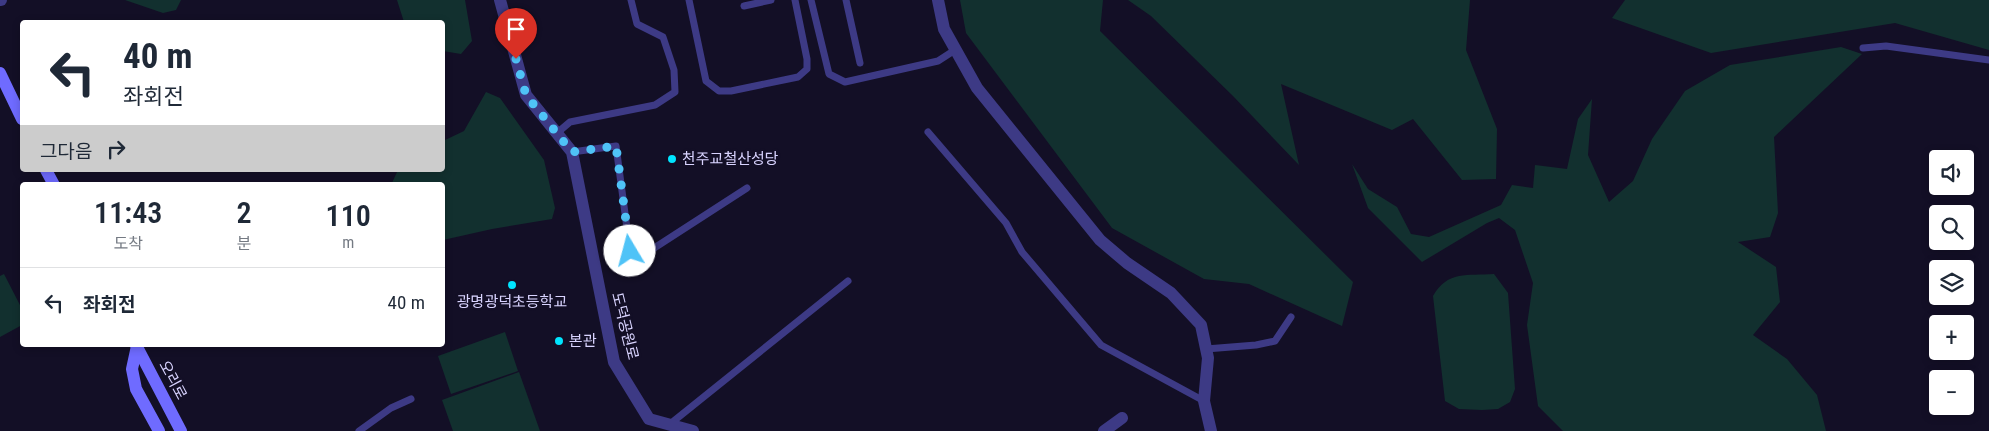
<!DOCTYPE html>
<html lang="ko">
<meta charset="utf-8">
<style>
:root{--surface:#fff;--page:#f2f2f3;--text:#1f2937;--muted:#747a83;--line:#e0e1e3}
body{margin:0;font-family:"Roboto Condensed","Noto Sans KR",sans-serif;background:var(--page);color:var(--text);height:100vh;display:flex;flex-direction:column;font-size:19px;white-space:nowrap}
*{box-sizing:border-box;margin:0}
p{font-size:16px;color:var(--muted)}
.icon{flex:none;width:28px;height:28px;fill:none;stroke:currentColor;stroke-width:2;stroke-linecap:round;stroke-linejoin:round}
.map{position:relative;flex:1;overflow:hidden}
.panel{position:absolute;left:20px;top:182px;width:425px;height:165px;display:flex;flex-direction:column;background:var(--surface);border-radius:5px;box-shadow:0 2px 8px #0003}
.panel>*{flex:none}
.banner{position:absolute;left:20px;top:20px;width:425px;height:152px;border-radius:5px;box-shadow:0 2px 8px #0003;background:#fff;color:var(--text);overflow:hidden}
.fabs{position:absolute;left:1929px;top:150px;display:grid;gap:10px}
.fabs a{display:grid;place-items:center;width:45px;height:45px;border-radius:5px;background:var(--surface);box-shadow:0 2px 8px #0003;font-size:25px}
.pin{position:absolute;display:grid;place-items:center;width:42px;height:42px;color:#fff;margin:-51px -21px;border-radius:50% 50% 50% 0;rotate:-45deg;box-shadow:0 0 5px #0007}
.pin .icon{rotate:45deg}
.me{position:absolute;width:55px;margin:-28px;rotate:352deg;stroke-linejoin:round;filter:drop-shadow(0 0 4px #0008)}
.turn{display:flex;align-items:center;gap:18px;height:105px;padding:0 20px;font-size:22px}
.turn .icon{width:65px;height:65px;stroke-width:2.5}
.turn b{display:block;font-size:35px;line-height:42px}
.then{display:flex;align-items:center;height:48px;padding:0 20px;background:#0003;gap:10px;font-size:19px}
.eta{display:flex;justify-content:space-evenly;align-items:center;height:85px;text-align:center}
.eta b{font-size:30px;font-weight:600;line-height:35px}
ul{padding:0;list-style:none}
li{display:flex;align-items:center;gap:15px;height:70px;padding:0 20px;border-top:1px solid var(--line)}
li div{flex:1}
li b{display:block;font-size:19px}
li em{font-style:normal}
.map>svg:first-child{display:block}
</style>
<div class="map">
<svg width="1989" height="431" viewBox="0 0 1989 431">
<rect width="100%" height="100%" fill="#130f26"/>
<g fill="#12302f">
<path d="M125 0H181L176 10 163 13Z"/>
<path d="M397 0H465L472 41 461 54 443 51 442 22H404Z"/>
<path d="M960 0H1103L1100 31 1353 282 1342 326 1249 284 1204 279 1112 228 966 33Z"/>
<path d="M1128 0H1470L1466 50 1497 129 1496 179 1462 180 1413 119 1392 130 1281 84 1299 165 1233 96 1151 16Z"/>
<path d="M1625 0H1989V50L1895 23 1711 53 1612 18Z"/>
<path d="M1841 47 1862 54 1774 137 1778 213 1770 237 1738 242 1776 267 1780 302 1753 335 1787 359 1817 395 1826 431H1563L1538 406 1527 325 1533 283 1515 230 1499 218 1487 223 1422 262 1368 208 1352 164 1368 189 1397 207 1411 234 1429 237 1501 205 1512 185 1533 188 1535 165 1567 169 1578 119 1592 99 1588 155 1609 202 1633 181 1652 139 1685 91 1730 65Z"/>
<path d="M486 92 500 98 544 160 555 208 552 219 492 229 443 240 442 185H391L398 170H442L443 141 464 131Z"/>
<path d="M4 274 22 309V325L0 337V276Z"/>
<path d="M1494 274 1508 293 1515 389 1510 402 1498 409 1482 410 1459 409 1445 401 1433 296C1448 270 1467 276 1494 274Z"/>
<path d="M505 332 518 371 451 394 438 356Z"/>
<path d="M519 372 540 431H453L442 400Z"/>
</g>
<g fill="none" stroke-linecap="round" stroke-linejoin="round">
<g stroke="#3d3a85" stroke-width="7">
<path d="M689 0 706 81 719 91H731L798 77 807 69V59L795 0"/>
<path d="M811 0 829 74 845 82 938 61 955 50"/>
<path d="M846 0 860 63"/>
<path d="M744 6 771 0"/>
<path d="M1863 48 1886 46 1989 60"/>
<path d="M928 132 1006 223 1022 252 1101 345 1204 401"/>
<path d="M557 133 570 122 655 105 675 92 674 70 663 37 637 24 631 0"/>
<path d="M572 152 616 146 630 251 648 252 747 188"/>
<path d="M1206 349 1256 345 1275 341 1291 317"/>
<path d="M670 424 848 281"/>
<path d="M359 431 391 408 411 399"/>
</g>
<g stroke="#3d3a85" stroke-width="12">
<path d="M0 0H1"/>
<path d="M500 0 526 95 572 152 614 362 649 419 693 431"/>
<path d="M938 0 944 29 977 88 1100 240 1127 263 1171 293 1201 325 1208 358 1204 401 1211 431"/>
<path d="M1104 431 1122 418"/>
</g>
<g stroke="#6f6bff" stroke-width="12">
<path d="M0 73 22 119"/>
<path d="M46 170 54 185"/>
<path d="M136 345 181 431"/>
<path d="M137 346 132 369 136 389 159 431"/>
</g>
</g>
<g fill="none" stroke-linecap="round" stroke-linejoin="round">
<path stroke="#4fc3f7" stroke-width="9" stroke-dasharray="0 16.2" d="M516 59 526 95 572 152 616 146 630 251"/>
</g>
<g fill="#00e5ff" stroke="#130f26" stroke-width="2">
<circle cx="672" cy="159" r="5"/>
<circle cx="512" cy="285" r="5"/>
<circle cx="559" cy="341" r="5"/>
</g>
<g text-anchor="middle" stroke-width="5" stroke-linejoin="round" paint-order="stroke">
<g font-size="15" fill="#d9d4ff" stroke="#130f26" text-anchor="start">
<text x="682" y="164">천주교철산성당</text>
<text x="512" y="307" text-anchor="middle">광명광덕초등학교</text>
<text x="569" y="346">본관</text>
</g>
<g font-size="15" fill="#d9d4ff" stroke="#130f26">
<text transform="translate(625 326) rotate(76)" y="5">도덕공원로</text>
<text transform="translate(173 380) rotate(62)" y="5">오리로</text>
</g>
</g>
</svg>
<div class="fabs">
<a><svg class="icon" aria-label="sound" viewBox="0 0 24 24"><path d="M4 9h4l5-4v14l-5-4H4zM17 9q2 3 0 6"/></svg></a>
<a><svg class="icon" aria-label="search" viewBox="0 0 24 24"><circle cx="10" cy="10" r="6"/><path d="M15 15l6 6"/></svg></a>
<a><svg class="icon" aria-label="layers" viewBox="0 0 24 24"><path d="M12 4l9 5-9 5-9-5zM3 14l9 5 9-5"/></svg></a>
<a>+</a>
<a>−</a>
</div>
<div class="pin" style="left:516px;top:59px;background:#d93025"><svg class="icon" aria-label="arrive" viewBox="0 0 24 24"><path d="M6 21V4h12l-3 4 3 4H6"/></svg></div>
<svg class="me" style="left:630px;top:251px" viewBox="-20 -20 40 40"><circle r="19" fill="#fff"/><path d="M0-13L10 11 0 6-10 11z" fill="#4fc3f7"/></svg>
<div class="banner">
<div class="turn"><svg class="icon" aria-label="left" viewBox="0 0 24 24"><path d="M17 20v-9H6M10 6l-5 5 5 5"/></svg><div><b>40 m</b>좌회전</div></div>
<div class="then">그다음<svg class="icon" aria-label="right" viewBox="0 0 24 24"><path d="M7 20v-9h11M14 6l5 5-5 5"/></svg></div>
</div>
<section class="panel">
<div class="eta">
<div><b>11:43</b><p>도착</p></div>
<div><b>2</b><p>분</p></div>
<div><b>110</b><p>m</p></div>
</div>
<ul>
<li><svg class="icon" aria-label="left" viewBox="0 0 24 24"><path d="M17 20v-9H6M10 6l-5 5 5 5"/></svg><div><b>좌회전</b></div><em>40 m</em></li>
</ul>
</section>
</div>
